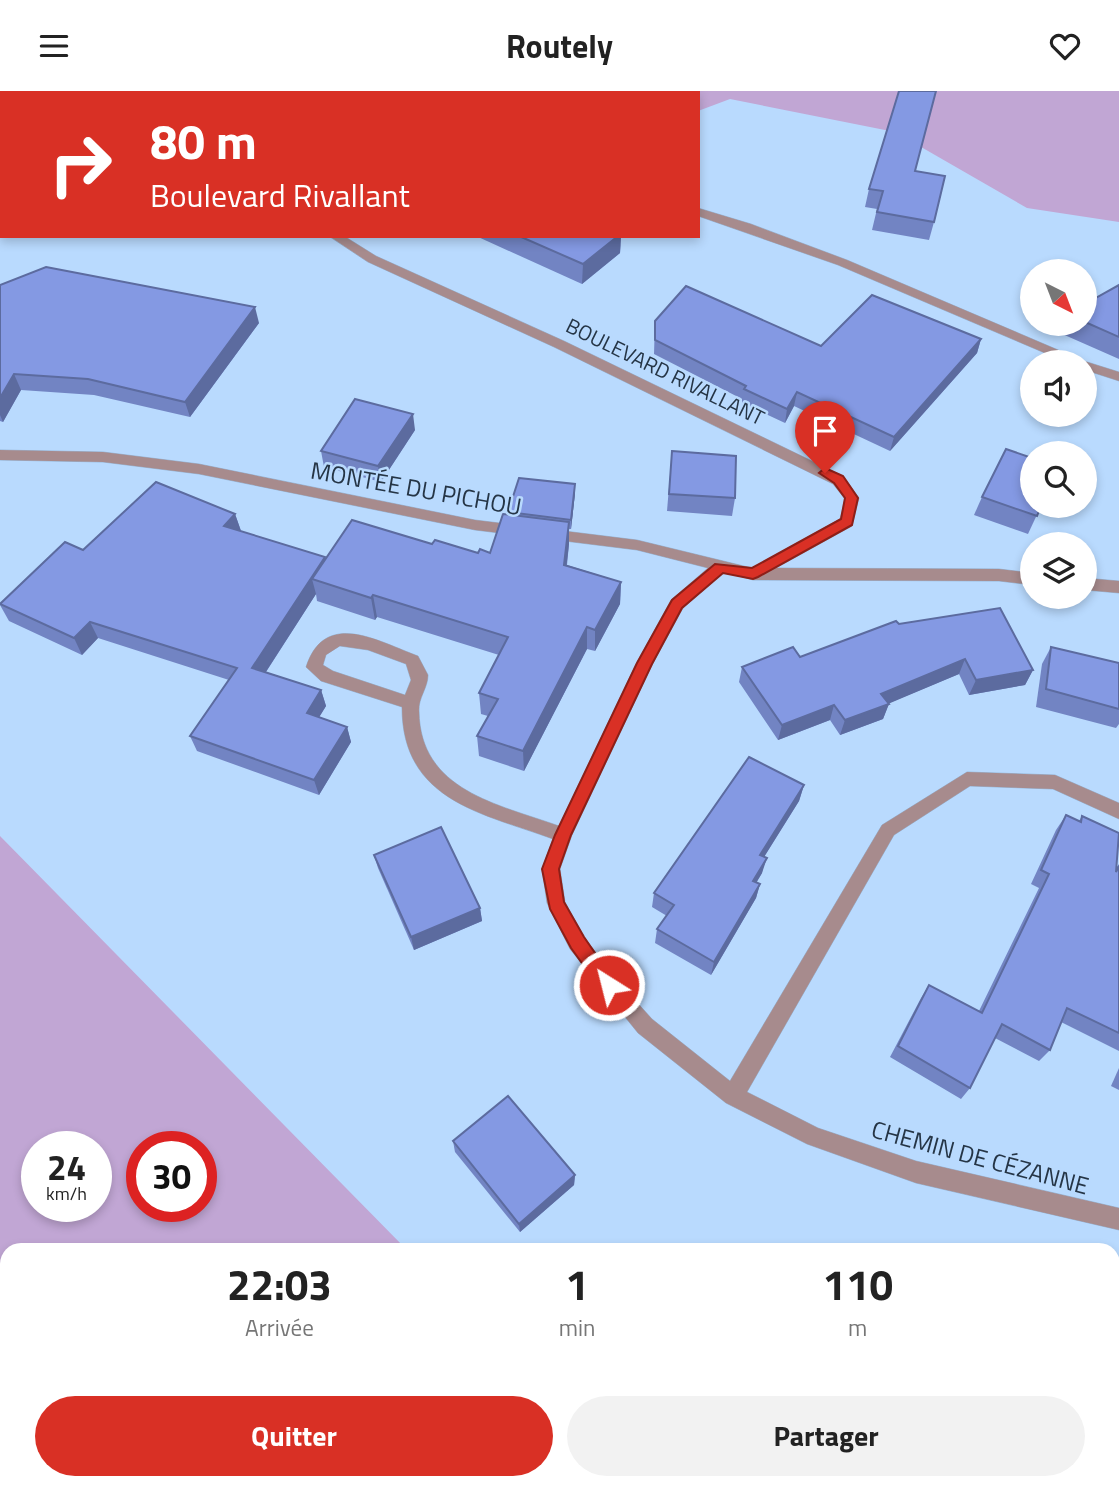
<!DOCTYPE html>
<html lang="fr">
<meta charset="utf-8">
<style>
:root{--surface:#fff;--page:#f2f2f2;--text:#222;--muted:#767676;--accent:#d93025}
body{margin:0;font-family:"Titillium Web",sans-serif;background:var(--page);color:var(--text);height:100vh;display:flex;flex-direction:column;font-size:26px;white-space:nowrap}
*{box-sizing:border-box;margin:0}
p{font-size:23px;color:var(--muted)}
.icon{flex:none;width:38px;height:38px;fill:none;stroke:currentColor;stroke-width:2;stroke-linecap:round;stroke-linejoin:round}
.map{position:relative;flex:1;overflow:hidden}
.panel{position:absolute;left:0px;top:1152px;width:1120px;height:247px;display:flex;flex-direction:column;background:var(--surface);border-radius:21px 21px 0 0;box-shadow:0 4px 10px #0003}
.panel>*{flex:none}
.top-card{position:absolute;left:0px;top:0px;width:700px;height:147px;box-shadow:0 4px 10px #0003;background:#d93025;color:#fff;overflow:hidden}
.needle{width:46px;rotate:138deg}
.controls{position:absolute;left:1020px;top:168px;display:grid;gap:14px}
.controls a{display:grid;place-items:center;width:77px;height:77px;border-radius:50%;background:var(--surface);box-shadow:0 4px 10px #0003;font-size:35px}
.speed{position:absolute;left:21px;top:1040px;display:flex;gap:14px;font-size:35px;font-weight:700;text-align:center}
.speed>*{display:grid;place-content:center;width:91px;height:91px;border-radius:50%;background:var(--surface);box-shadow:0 4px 10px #0003;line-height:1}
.speed small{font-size:18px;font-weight:400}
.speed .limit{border:10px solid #d22;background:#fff;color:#111}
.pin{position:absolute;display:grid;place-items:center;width:60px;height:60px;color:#fff;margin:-72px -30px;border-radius:50% 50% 50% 0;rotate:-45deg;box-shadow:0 0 7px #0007}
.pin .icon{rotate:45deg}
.me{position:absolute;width:77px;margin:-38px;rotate:324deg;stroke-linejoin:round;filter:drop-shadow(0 0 5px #0008)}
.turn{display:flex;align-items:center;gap:24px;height:147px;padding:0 35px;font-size:32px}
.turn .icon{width:91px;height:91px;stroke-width:2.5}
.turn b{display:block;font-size:49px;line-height:60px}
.eta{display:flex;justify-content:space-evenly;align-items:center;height:119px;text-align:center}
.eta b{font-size:42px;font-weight:700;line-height:49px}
.cta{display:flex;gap:14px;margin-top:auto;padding:14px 35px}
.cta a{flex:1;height:80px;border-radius:42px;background:var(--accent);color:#fff;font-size:28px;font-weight:700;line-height:80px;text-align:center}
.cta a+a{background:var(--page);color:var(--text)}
header{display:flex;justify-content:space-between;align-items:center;height:91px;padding:0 35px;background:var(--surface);font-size:32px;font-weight:700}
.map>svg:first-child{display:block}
</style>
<header><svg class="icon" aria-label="menu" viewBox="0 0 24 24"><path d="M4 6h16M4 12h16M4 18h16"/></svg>Routely<svg class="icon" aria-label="heart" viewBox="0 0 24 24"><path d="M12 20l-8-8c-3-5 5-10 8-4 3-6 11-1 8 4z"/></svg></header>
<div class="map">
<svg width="1119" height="1398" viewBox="0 0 1119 1398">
<rect width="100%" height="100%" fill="#b9dafe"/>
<g fill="#c1a6d4" fill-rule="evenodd">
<path d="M304 0H1119V131L1027 117 895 41 730 8 698 20V2Z"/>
<path d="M0 745 406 1158H7V1391H634L641 1398H0ZM37 1055H96V1115H37ZM142 1055H201V1115H142Z"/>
</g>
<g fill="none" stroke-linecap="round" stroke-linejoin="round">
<defs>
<path id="lane" d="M698 117 751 133 847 169 1084 270 1119 281V290L1085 279V271H1066L838 174 698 125Z"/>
<g id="street">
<path d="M329 145H344L376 165 564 250 843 385 859 407 852 435 776 477 999 478 1032 482V494L999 490 753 489 724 481 683 517 652 574 572 744 560 778 565 811 584 846 616 888 652 928 730 990 882 734 967 681 1055 684 1119 712V728L1053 698 970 695 894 744 747 1001 818 1037 916 1070 1119 1117V1139L916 1092 807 1053 726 1012 638 942 570 858 547 812 542 778 553 748C482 722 402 710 402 616L321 590 306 576C325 518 377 550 418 565L428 584C428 597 418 607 419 620 420 700 498 713 559 735L636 573 671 509 708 477 637 459 475 439 199 383 103 371 0 369V359L103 361 199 373 475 429 637 449 752 477 840 428 845 408 833 393 554 256 368 171ZM340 555 368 559 406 573 411 589 405 604 333 580 323 574 326 564Z"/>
<path d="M1085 487 1119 490V502L1085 499Z"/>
</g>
</defs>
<use href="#lane" stroke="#98b6d6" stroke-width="1"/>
<use href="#street" stroke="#98b6d6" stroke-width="1"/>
<use href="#lane" fill="#a78b8d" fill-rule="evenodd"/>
<use href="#street" fill="#a78b8d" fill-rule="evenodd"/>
</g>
<g fill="#7284c3">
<path d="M915 80 934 131 929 149 872 139 877 118 865 116 869 98Z"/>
<path d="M476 145H621L620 162 582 193Z"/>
<path d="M0 194 259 232 190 326 94 304 21 299 3 331 0 330Z"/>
<path d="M1119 194V268L1060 242 1064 233H1085V213Z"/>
<path d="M655 230 821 255 981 248 977 262 890 360 794 315 785 332 742 312V308L654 263Z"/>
<path d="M415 339 381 391 324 376 321 360Z"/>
<path d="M672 360 735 407 732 425 667 420Z"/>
<path d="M575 402 571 438H569V453L567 474 621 491 620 513 595 560 587 558 524 680 479 665 477 645 488 625 481 623 479 602 499 564 377 526 375 529 317 510 316 503 266 581 321 599 326 615 319 626 347 636 351 651 319 704 197 660 190 645 229 589 98 547 82 564 9 530 0 514V512L235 423 241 440 325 468 432 453 478 462H490L508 423V421Z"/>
<path d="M982 406 1041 415 1028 443 974 424Z"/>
<path d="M899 533 1033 579 1025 594 969 604 959 583 889 612 883 628 840 644 830 629 778 649 739 591 742 576 800 566Z"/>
<path d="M1051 556 1119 572V633L1116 637 1036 616 1042 573Z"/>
<path d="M804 694 799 710 764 766 762 782 756 792 760 793 756 807 711 884 655 852 657 838 667 825 652 816 654 802Z"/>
<path d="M1066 724 1079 730 1082 725 1117 776 1119 773V960L1061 931 1050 959 1039 970 995 947 970 997 961 1008 890 966 921 907 929 894 979 920 1039 797 1031 793 1056 739Z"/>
<path d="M374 764 480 817 482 830 414 859 378 777Z"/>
<path d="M1119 977V999L1111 995Z"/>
<path d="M453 1050 575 1084 574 1094 520 1141 455 1061Z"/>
<path d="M768 1391H916L915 1398H764Z"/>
<path d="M970 1391H1027V1398H969Z"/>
</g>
<g fill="#5c6b9f">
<path d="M618 145H621L620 162 582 193 583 173Z"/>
<path d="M255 216 259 232 190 326 185 311Z"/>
<path d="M981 248 977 262 890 360 894 346Z"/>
<path d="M14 283 21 299 3 331 0 324V307Z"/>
<path d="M797 301 794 315 785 332 787 318Z"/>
<path d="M413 323 415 339 381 391 378 375Z"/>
<path d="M575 393V402L571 438V429Z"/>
<path d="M235 423 241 440 224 435Z"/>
<path d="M569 431V453L564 496V474Z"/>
<path d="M325 466 329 483 312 488 316 503 258 593 252 577Z"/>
<path d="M621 491 620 513 595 560V539Z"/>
<path d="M373 504 377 526 375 529 371 507Z"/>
<path d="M90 531 98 547 82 564 74 547Z"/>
<path d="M587 536V558L524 680 523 660Z"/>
<path d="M965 568 959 583 876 618 881 603Z"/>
<path d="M1033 579 1025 594 969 604 976 589Z"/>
<path d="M321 599 326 615 312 638 307 622Z"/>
<path d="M889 613 883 628 840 644 845 629Z"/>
<path d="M834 614 830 629 778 649 782 634Z"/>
<path d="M347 636 351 651 319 704 314 689Z"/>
<path d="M804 694 799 710 756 779 760 764Z"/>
<path d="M767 767 762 782 749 804 753 790Z"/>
<path d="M760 793 756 807 711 884 714 871Z"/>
<path d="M480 817 482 830 414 859 411 846Z"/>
<path d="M575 1084 574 1094 520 1141 519 1133Z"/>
</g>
<g fill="#8499e3" stroke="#5c6b9f" stroke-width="2">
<path d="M82 0H222L227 2H77Z"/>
<path d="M899 0H936L915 80 945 85 934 131 877 121 883 100 869 98Z"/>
<path d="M519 145H618L583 173Z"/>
<path d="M46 176 255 216 185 311 88 288 14 283 0 307V194Z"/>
<path d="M1119 194V246L1085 231V213Z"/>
<path d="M686 195 821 255 872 204 981 248 894 346 797 301 787 318 744 298 746 295 655 249V230Z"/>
<path d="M355 308 413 323 378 375 321 360Z"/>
<path d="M1006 358 1032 367V415H1041L1037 425 982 406Z"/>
<path d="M672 360 736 365 735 407 669 403Z"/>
<path d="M519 387 575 393 571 429 508 421Z"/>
<path d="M156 391 235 423 224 435 325 466 252 577 321 599 307 622 347 636 314 689 190 645 237 577 90 531 74 547 0 513 65 451 83 459Z"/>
<path d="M503 423 569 431 564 474 621 491 595 539 587 536 523 660 477 645 498 608 479 602 508 546 373 504 371 507 312 488 352 429 432 453 435 449 478 462 480 458 490 462Z"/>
<path d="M1000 517 1033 579 976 589 965 568 881 603 889 613 845 629 834 614 782 634 742 576 793 556 800 566 896 530 899 533Z"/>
<path d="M1051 556 1119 572V618L1046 598Z"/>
<path d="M749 666 804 694 760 764 767 767 753 790 760 793 714 871 657 838 674 814 654 802Z"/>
<path d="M1066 724 1081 731 1082 725 1119 742 1116 781 1119 775V942L1067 917 1050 959 1002 933 970 997 898 955 929 894 982 922 1049 783 1041 779Z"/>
<path d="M441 736 480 817 411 846 374 764Z"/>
<path d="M508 1005 575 1084 519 1133 453 1050Z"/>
<path d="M773 1391H916L915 1398H769Z"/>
<rect x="980" y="1391" width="47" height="7"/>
</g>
<path fill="#d93025" stroke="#8d1f18" stroke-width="2" d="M825 377 843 385 858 407 852 434 758 486 753 488 723 482 682 517 652 573 571 744 559 778 564 811 584 846 617 894 615 900 609 902 602 900 571 857 550 818 542 778 555 744 637 572 672 509 715 473 752 477 841 428 845 407 834 392 819 382Z"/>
<g text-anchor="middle" stroke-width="5" stroke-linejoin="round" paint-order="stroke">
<g font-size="21" fill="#253546" stroke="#b9dafe">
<text transform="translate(665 281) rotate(26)" y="7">BOULEVARD RIVALLANT</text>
</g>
<g font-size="24" fill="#253546" stroke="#b9dafe">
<text transform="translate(416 398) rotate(10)" y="8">MONTÉE DU PICHOU</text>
<text transform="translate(980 1067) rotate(15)" y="8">CHEMIN DE CÉZANNE</text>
</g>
</g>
</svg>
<div class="controls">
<a><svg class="needle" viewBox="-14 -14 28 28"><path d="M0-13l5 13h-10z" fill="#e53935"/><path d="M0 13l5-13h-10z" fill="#767676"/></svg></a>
<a><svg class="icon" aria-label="sound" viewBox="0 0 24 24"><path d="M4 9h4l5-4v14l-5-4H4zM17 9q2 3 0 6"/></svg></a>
<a><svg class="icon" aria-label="search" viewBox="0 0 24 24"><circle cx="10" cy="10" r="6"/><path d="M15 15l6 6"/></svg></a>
<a><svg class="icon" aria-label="layers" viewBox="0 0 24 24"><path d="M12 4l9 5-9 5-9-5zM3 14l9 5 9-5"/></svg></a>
</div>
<div class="speed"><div>24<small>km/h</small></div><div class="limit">30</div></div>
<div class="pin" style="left:825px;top:382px;background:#d93025"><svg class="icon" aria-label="arrive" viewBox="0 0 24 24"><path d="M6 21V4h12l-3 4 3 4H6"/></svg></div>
<svg class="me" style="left:609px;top:894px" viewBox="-20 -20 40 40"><circle r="17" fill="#d93025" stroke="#fff" stroke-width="3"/><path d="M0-11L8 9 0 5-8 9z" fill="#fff"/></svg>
<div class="top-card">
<div class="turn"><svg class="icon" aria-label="right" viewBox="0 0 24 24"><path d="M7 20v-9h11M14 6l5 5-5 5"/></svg><div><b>80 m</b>Boulevard Rivallant</div></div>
</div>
<section class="panel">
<div class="eta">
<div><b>22:03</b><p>Arrivée</p></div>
<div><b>1</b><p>min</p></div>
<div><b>110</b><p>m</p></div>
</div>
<div class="cta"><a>Quitter</a><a>Partager</a></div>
</section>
</div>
